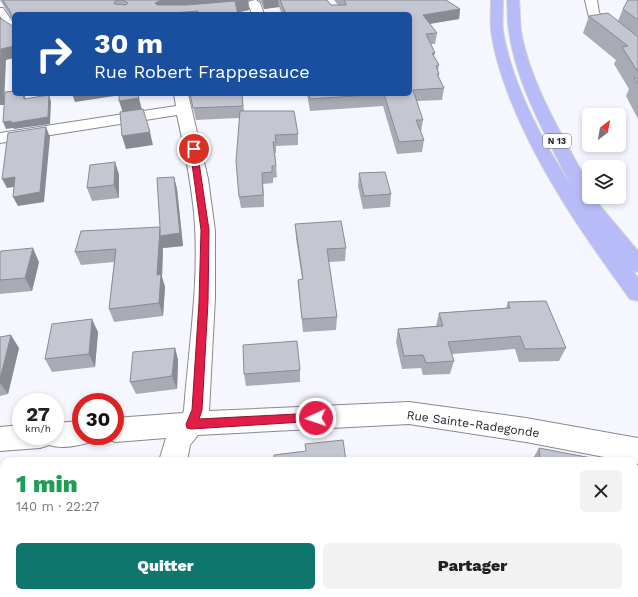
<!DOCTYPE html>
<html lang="fr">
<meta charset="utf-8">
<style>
:root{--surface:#fff;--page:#f2f2f2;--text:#222;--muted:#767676;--accent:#0f766e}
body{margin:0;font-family:"Work Sans",sans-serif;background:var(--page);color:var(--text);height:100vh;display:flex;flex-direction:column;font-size:15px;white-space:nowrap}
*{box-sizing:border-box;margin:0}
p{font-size:13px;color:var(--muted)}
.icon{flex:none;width:22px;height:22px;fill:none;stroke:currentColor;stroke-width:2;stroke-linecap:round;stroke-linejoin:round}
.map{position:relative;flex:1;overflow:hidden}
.panel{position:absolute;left:0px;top:457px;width:638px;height:140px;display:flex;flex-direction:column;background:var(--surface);border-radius:12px 12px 0 0;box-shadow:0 2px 6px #0003}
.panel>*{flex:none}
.guide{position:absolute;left:12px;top:12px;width:400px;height:84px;border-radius:6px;box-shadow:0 2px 6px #0003;background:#1a4fa0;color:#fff;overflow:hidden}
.needle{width:26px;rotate:31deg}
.tools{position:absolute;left:582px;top:108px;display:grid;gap:8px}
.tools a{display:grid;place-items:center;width:44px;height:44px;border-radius:6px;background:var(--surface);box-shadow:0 2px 6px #0003;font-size:20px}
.speed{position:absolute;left:12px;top:393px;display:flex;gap:8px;font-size:20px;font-weight:700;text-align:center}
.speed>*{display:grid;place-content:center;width:52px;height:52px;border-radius:50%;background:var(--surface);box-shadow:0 2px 6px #0003;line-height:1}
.speed small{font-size:10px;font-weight:400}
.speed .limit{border:6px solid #d22;background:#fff;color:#111}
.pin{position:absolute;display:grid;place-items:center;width:34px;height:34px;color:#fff;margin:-17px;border:2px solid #fff;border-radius:50%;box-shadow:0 1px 4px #0007}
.me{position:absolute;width:44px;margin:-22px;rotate:267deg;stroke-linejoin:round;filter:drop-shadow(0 0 3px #0008)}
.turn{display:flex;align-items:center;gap:14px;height:84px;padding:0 16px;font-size:18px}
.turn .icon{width:52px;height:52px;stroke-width:2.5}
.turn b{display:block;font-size:28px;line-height:34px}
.round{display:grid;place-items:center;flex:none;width:42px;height:42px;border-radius:6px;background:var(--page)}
.overview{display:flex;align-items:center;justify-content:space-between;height:68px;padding:0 16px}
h1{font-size:24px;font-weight:800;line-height:30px;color:#1e9e55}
.primary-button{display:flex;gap:8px;margin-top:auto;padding:8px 16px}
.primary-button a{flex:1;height:46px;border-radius:6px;background:var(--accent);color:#fff;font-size:16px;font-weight:800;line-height:46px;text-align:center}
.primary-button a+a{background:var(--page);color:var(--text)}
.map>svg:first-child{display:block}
</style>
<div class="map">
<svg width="638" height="597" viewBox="0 0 638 597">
<rect width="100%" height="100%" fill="#f6f7fe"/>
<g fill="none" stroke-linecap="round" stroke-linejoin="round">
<defs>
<path id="service" d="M0 8H3L14 24V32H11L0 16Z"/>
<g id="minor">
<path d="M256 0 260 3 264 14H252L248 3 250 1Z"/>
<path d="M585 0H597L599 13 638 45V56L633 55 589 17Z"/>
<path d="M174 94H188L208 179 215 231V298L209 411 409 402 526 418 638 438V464L634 463V461H625L526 442 409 424 198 435 190 445 187 461H159L166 438 115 442 106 438 104 436H115V418L183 413 184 410C189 345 200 278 194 213 191 180 184 147 177 115L0 143V133L176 106Z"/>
<path d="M81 421V436H93L90 442C78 446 61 449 49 445L40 448 0 451V427L21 425V436H55V423Z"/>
<path d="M125 593H157L156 597H124Z"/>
</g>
<path id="primary" d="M491 0H503C503 10 502 21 503 31 512 85 543 142 572 187 548 139 516 85 509 31 507 21 508 10 507 0H519C520 10 520 21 521 31 530 84 564 138 589 185V197H595L601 207 638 251V272L633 271 638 278V301L630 299C584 236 540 173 511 101 502 78 494 55 491 30 490 20 491 10 491 0Z"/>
</defs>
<use href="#service" stroke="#878893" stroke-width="2"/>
<use href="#minor" stroke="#878893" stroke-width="2"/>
<use href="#primary" stroke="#d3d4d4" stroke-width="2"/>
<use href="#service" fill="#fff" fill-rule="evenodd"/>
<use href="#minor" fill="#fff" fill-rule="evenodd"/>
<use href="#primary" fill="#b7bbf7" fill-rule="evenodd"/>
</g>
<g fill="#a9aab4">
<path d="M0 0H249L248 1 249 10 238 12 14 14V23L12 19Z"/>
<path d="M258 0H327L331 5H338L334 0H446L460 9 459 19 430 24 437 33 435 44H431L435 53 434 56 439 65 438 71 439 74V77L444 88 442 100 416 101 423 120 421 132 424 140 422 152 397 154 383 106 310 111 307 94H410V14H282L279 7 264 9 261 2Z"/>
<path d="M638 0V119L626 96 629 89 614 64 616 60 583 33 589 16 618 21 623 9Z"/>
<path d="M190 94H242L244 111 298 134V145L276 146V153H275L277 177 273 178V183L263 184 264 207 241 208 239 197V118L196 120Z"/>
<path d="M115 162 119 175V198L92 201 87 188Z"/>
<path d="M359 173 391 194 390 207 363 209 358 186Z"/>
<path d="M174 177 177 189 183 246 163 248V246L162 277 165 287 163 316 114 322 109 309 114 262 81 265 75 252 160 227Z"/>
<path d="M295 224 346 248 345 261 329 262 337 317 336 330 303 332 299 293 298 280 302 279 296 238Z"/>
<path d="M0 253 39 262 32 291 0 294Z"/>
<path d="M508 302 566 348 559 361 519 362 515 349 452 354 454 361 450 374 423 375 421 368 402 369 396 342 398 329 436 326 439 313 506 308Z"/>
<path d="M98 332 95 367 52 372 45 359Z"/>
<path d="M0 337 19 348 8 394 0 396Z"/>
<path d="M175 348 178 360 177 389 136 394 130 382Z"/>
<path d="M300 370V382L246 386 244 374Z"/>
<path d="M539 448 602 461H532V460Z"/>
<path d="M0 477H4V507H2L0 515Z"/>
<path d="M342 593H416L417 597H342Z"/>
<path d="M458 593H522L523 597H459Z"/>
</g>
<g fill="#898b92">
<path d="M161 0H249L248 1 249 10 236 13 235 4 158 14 155 3Z"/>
<path d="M263 0H278L279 7 264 9Z"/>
<path d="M460 9 459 19 421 25 423 15Z"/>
<path d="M198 11V14H161Z"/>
<path d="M14 46V58L6 60 4 105H0V73L1 49Z"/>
<path d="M23 94H24L25 96 26 106 24 99Z"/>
<path d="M72 94H121V95L75 102Z"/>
<path d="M49 95 51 102 50 124 14 129 13 128 6 129 3 122Z"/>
<path d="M139 98 142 110 123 113 119 101Z"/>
<path d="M46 127 50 137 44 202 18 206 13 197Z"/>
<path d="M150 132 153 145 126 149 122 136Z"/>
<path d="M115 162 119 175V198L114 185Z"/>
<path d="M262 173 263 184 264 207 263 195Z"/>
<path d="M15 177 20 186 7 188 2 179Z"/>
<path d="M174 177 177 189 183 246 163 248V246L162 277 165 287 163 316 159 303 157 275 160 228Z"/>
<path d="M33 248 39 262 32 291 25 278Z"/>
<path d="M92 319 98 332 95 367 89 354Z"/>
<path d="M11 335 19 348 8 394 0 383V379Z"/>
<path d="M175 348 178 360 177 389 172 376Z"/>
<path d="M0 505 2 507 0 515Z"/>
<rect x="246" y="593" width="2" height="4"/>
</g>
<g fill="#c4c6d1" stroke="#898b92" fill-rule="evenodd">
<path d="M3 0H162L155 3 157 5H187L247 0 235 2 238 14H198V11L161 14H14V21L11 16V13ZM116 0H123L128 3 126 5 114 4Z"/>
<path d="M280 0H327L331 5H346V3L344 0H446L460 9 423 15 437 33 426 34 435 53H432L439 65 436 66 439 74H437L444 88 413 90 423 120H416L424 140 399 142 384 94H410V14H286Z"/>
<path d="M628 0H638V20L623 9Z"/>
<path d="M608 13 638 37V72L622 47 628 46 589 16Z"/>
<path d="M0 18 14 27V46L1 49 0 73Z"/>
<path d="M634 78H638V84Z"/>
<path d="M14 91V94H23L24 99 49 95 48 117 11 123V121L3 122 5 92Z"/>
<path d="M119 94H138L139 98 119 101Z"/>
<path d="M190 94H242L243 106 193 108Z"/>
<path d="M309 94H384L310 99Z"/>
<path d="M143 109 150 132 122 136 120 112Z"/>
<path d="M240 111H294L298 134 275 135 276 142H273L276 166H272V172L262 173 263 195 239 197 236 161Z"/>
<path d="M46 127 40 192 13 197 15 177 2 179 8 133Z"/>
<path d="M115 162 114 185 87 188 90 165Z"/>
<path d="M385 172 391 194 364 196 359 173Z"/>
<path d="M174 177 180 233 160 236V228L157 275 161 274 159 303 109 309 116 249 75 252 81 231 160 227 157 178Z"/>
<path d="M341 221 346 248 327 249 337 317 302 319 298 280 303 279 295 224Z"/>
<path d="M33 248 25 278 0 280V253L1 251Z"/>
<path d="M546 301 566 348 525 349 520 336 448 342 454 361 426 363 423 355 404 356 398 329 443 326 439 313 510 308 508 302Z"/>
<path d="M92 319 89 354 45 359 52 324Z"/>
<path d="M11 335 0 379V337Z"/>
<path d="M297 341 300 370 244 374 243 345Z"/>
<path d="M175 348 172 376 130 382 133 352Z"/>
<path d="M343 440 346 461H274V455L306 451 305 444Z"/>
<path d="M539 448 602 460V461H540Z"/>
<rect x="0" y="477" width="4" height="21"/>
<path d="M208 593H246V596L238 597H208Z"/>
<path d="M344 593H416L417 597H345Z"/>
<path d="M465 593H522L523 597H466Z"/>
</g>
<path fill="#e11d48" stroke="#92132f" d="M194 147 197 149 209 230 208 302 202 410 199 419 316 413 319 415 321 418 319 421 191 429 187 428 186 424 192 410 199 302 201 230 190 149Z"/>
<g text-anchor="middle" stroke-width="3" stroke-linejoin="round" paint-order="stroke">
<rect fill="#fff" stroke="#66676a" stroke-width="1" x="543" y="134" width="28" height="14" rx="3"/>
<g font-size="9" font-weight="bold" fill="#25262a">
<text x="557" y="144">N 13</text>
</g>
<g font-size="12" fill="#25262a" stroke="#fff">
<text transform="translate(473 424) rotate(8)" y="4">Rue Sainte-Radegonde</text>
</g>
</g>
</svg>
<div class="tools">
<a><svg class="needle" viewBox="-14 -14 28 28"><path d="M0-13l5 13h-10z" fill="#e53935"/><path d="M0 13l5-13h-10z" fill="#767676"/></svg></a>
<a><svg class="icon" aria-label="layers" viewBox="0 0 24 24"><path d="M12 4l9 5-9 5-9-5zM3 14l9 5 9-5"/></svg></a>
</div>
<div class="speed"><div>27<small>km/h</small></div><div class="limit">30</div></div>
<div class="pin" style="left:194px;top:149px;background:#d93025"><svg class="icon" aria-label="arrive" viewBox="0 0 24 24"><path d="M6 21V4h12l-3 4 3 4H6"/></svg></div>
<svg class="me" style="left:316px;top:418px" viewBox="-20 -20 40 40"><circle r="17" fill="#e11d48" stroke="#fff" stroke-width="3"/><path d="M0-11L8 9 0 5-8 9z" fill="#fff"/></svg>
<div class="guide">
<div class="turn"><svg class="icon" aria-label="right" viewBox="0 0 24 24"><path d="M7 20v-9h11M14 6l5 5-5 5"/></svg><div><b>30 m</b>Rue Robert Frappesauce</div></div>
</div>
<section class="panel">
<div class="overview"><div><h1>1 min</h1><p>140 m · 22:27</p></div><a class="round"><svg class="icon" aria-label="close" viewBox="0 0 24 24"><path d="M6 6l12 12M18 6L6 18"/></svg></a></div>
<div class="primary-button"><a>Quitter</a><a>Partager</a></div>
</section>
</div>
